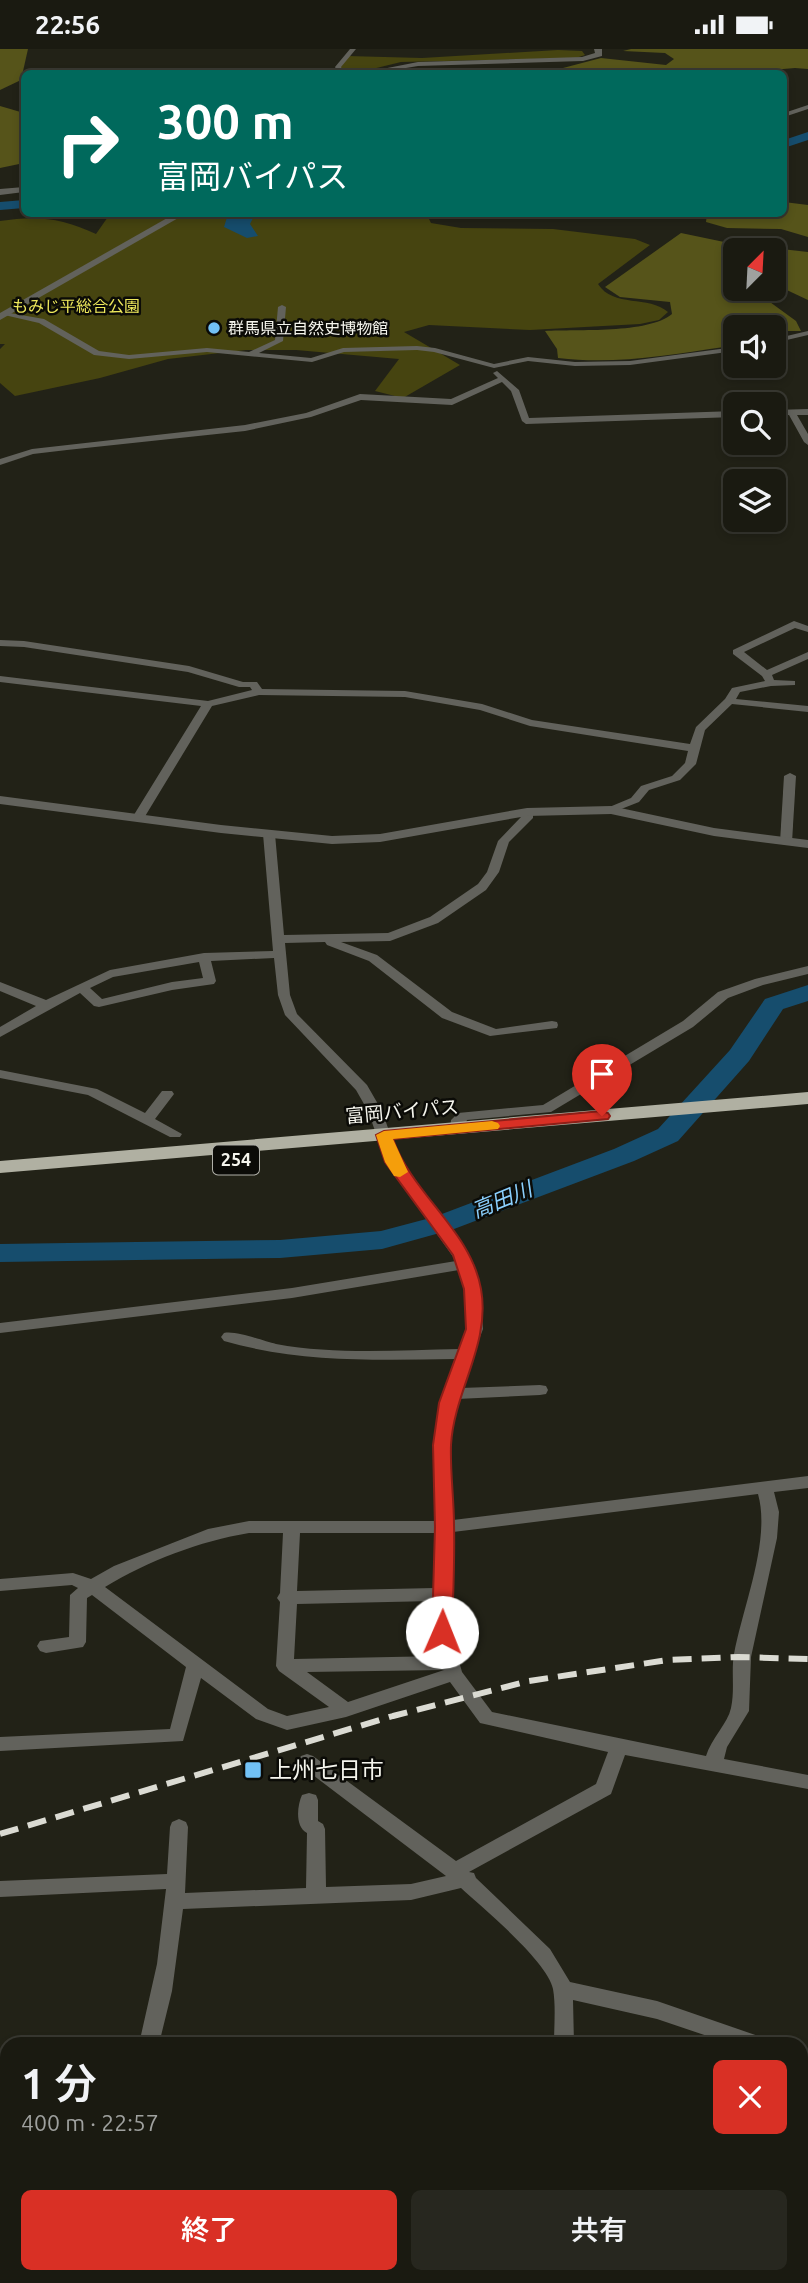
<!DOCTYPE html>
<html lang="ja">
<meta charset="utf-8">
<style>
:root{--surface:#1a1a11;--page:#27271f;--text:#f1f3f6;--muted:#9fa19f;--line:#383831;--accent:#d93025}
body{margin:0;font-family:Ubuntu,"Noto Sans JP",sans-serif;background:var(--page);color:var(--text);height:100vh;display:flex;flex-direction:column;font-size:26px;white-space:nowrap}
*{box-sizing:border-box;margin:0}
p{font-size:23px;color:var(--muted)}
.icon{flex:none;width:38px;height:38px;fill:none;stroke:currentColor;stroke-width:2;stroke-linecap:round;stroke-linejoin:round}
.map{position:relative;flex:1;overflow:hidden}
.drawer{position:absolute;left:0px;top:1988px;width:808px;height:247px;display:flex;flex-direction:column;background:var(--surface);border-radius:21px 21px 0 0;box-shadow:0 4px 10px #0003,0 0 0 2px var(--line)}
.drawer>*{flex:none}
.banner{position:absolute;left:21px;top:21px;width:766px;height:147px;border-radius:10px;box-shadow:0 4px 10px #0003,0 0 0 2px var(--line);background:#00695c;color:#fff;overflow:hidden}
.needle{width:46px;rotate:24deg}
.tools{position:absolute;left:723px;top:189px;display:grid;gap:14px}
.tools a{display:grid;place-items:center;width:63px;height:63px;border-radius:10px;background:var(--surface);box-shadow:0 4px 10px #0003,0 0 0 2px var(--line);font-size:35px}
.pin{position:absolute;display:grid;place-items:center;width:60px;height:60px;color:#fff;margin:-72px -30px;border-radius:50% 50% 50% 0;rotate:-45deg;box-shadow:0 0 7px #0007}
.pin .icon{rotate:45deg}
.me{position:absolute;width:77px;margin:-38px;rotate:1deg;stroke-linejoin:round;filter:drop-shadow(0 0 5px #0008)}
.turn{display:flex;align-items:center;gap:24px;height:147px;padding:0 21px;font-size:32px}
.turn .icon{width:91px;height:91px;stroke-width:2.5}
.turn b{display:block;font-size:49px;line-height:60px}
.round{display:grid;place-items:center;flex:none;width:74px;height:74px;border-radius:10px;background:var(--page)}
.headline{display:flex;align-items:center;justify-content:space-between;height:119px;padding:0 21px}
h1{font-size:42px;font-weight:600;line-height:52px}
.action{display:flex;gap:14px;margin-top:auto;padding:14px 21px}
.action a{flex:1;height:80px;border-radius:10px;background:var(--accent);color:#fff;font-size:28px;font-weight:600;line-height:80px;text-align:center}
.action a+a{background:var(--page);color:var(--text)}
.status{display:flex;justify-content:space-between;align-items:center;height:49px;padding:0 35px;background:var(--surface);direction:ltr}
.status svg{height:19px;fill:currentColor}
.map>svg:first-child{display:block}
</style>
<div class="status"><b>22:56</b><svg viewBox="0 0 49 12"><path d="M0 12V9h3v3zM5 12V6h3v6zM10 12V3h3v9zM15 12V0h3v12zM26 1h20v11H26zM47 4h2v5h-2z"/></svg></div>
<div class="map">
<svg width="808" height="2234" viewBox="0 0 808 2234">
<rect width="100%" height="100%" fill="#222217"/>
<g fill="#464410">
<path d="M558 1 582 2 585 6 576 9 401 13 356 24 342 22 340 18 347 7 422 9Z"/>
<path d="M426 164 431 174 461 179 553 180 635 190 650 196 598 235C613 259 649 246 668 263L659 271 640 275 530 281 429 276 404 283 460 316 403 349 375 342 399 310 296 301H246L168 310 100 329 15 347 0 334V300L5 295H0V172C37 166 62 169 96 185L110 165Z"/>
</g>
<g fill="#56541a">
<path d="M0 0H28L21 31 0 41Z"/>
<path d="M631 0H808V20L795 19 735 24H579L563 19 601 9 666 16 674 10 665 4 623 2Z"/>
<path d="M0 57 24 64V114L0 119Z"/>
<path d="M784 153 808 156V188L781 180 727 179 706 173 707 165 784 164Z"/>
<path d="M681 184 729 194 808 203V251L774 235V201H735V217L721 212 735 226V240H752L796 272 801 282H774V278H735V293L724 298C668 306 614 316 558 309L557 300 545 282C577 280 648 285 672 265L670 253 620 248 605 238Z"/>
</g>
<path fill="#164d6d" d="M228 165H255L250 175 258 187 247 189 224 178Z"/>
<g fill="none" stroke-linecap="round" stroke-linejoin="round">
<g fill="#164d6d" fill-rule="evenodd">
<path d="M808 83V91L784 99V91Z"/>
<path d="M24 151V159L0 161V153Z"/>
<path d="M808 936V952L783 960 749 1012 678 1092 634 1112 454 1180 382 1200 280 1209 0 1213V1195L280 1191 381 1182 434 1168 614 1100 658 1080 730 1001 765 950Z"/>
</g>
<g fill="#62625c" fill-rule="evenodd">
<path d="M350 0H356L341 18 344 24H338L335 18Z"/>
<path d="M808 56V60L784 68V64Z"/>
<path d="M282 256 286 258 283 292 259 304 311 309 343 299 417 297 435 299 494 315 528 308 575 313 630 312 735 298V302L630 316 575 317 528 312 494 319 434 303 417 301 344 303 312 313 207 303 129 310 94 306 39 274 0 265 4 263 44 270 99 302 129 306 207 299 249 303 275 291 278 258Z"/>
<path d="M808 282V286L774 294V290Z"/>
<path d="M497 322 519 341 529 369 735 362V368L526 375 522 372 511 342 502 333 452 356 361 351 311 368 245 382 67 401 33 405 0 416V410L32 400 245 376 306 364 360 345 451 350 498 329 493 324Z"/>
<path d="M808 360V366H797L808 385V396L804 393 789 366H774V361Z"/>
<path d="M794 572 808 577V583L795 579 744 603 767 621 808 603V610L772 626 774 631 795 632V636L771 637 740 643 736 650 808 657V663L732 655 705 681 696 715 680 731 649 741 639 753 611 764 605 761 607 759 631 749 641 737 672 727 685 714 688 702 530 677 480 661 405 648 259 646 212 657 144 769 138 772 132 769 201 657 0 633V627L208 652 252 641 250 638H239L188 623 24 598 0 597V591L24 592 189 617 243 633H257L262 640 405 642 482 655 532 671 690 695 696 678 725 650 732 639 765 632 762 627 733 605V601Z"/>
<path d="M790 724 796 727 792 793 786 796 780 793 784 727Z"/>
<path d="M527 760 533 763V769L509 793 499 823 486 841 438 874 390 892 341 893 377 906 452 963 496 980 552 972 557 973 558 976 557 979 490 987 442 969 369 912 327 896 325 893 285 894 290 946 297 965 367 1036 382 1062 400 1113 473 1215 480 1240 483 1280 461 1339 540 1336 546 1337 548 1341 546 1345 540 1346 457 1350 450 1396 453 1471 808 1427V1439L774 1443 779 1463 777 1489 751 1608 749 1662 727 1698 724 1710 808 1726V1740L625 1706 611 1745 469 1823 474 1824 476 1829 550 1900 570 1933 657 1952 764 1989 767 1995H731L657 1970 573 1951 574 1995H554C554 1978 556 1957 553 1940 548 1913 483 1859 461 1839L411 1851 183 1860 172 1942 159 1995H139L157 1915 166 1840 0 1848V1832L167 1825 170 1778 172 1773 179 1770 186 1773 188 1778 185 1844 306 1839 307 1784C295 1778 297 1757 302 1746L309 1744 316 1746 318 1751V1772L323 1775 325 1780 326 1838 411 1835 446 1827 301 1717 298 1712 301 1707 307 1705 313 1707 456 1812 596 1735 608 1703 480 1674 450 1633 346 1668 287 1681 256 1670 201 1629 183 1692 0 1702V1688L170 1680 186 1618 92 1546 87 1549 86 1593 83 1598 46 1604 40 1602 37 1597 40 1592 69 1588 70 1546 78 1539 72 1536 0 1542V1530L73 1524 91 1530 114 1517 208 1480 249 1472H436L434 1396 440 1354 456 1310C377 1311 300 1314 224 1292L221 1288 224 1284C235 1281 263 1292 276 1295 336 1306 399 1301 460 1300 470 1273 468 1248 459 1221L292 1249 0 1284V1274L292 1239 456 1212 386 1113 368 1062 356 1041 285 966 278 946 274 909 211 912 216 932 214 935 172 941 99 958 94 957 80 944 0 988V978L36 957 0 942V933L46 951 110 921 204 904 273 902 263 785 269 782 275 785 284 886 388 884 430 868 478 835 487 823 498 792 521 768 523 761ZM199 913 203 929 172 933 102 950 90 939 113 928ZM758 1445C771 1491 743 1557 734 1605 731 1622 735 1641 731 1659 728 1674 711 1690 706 1707L492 1663 462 1623 451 1583 453 1483ZM249 1484H283L280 1544 277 1549 280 1553 276 1617 279 1622 329 1658 287 1667 268 1660 105 1538C148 1512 200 1492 249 1484ZM300 1484H436L435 1539 297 1542ZM434 1552 433 1583 440 1607 294 1610 297 1555ZM444 1621 348 1653 307 1623Z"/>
<path d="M808 917V925L763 936 728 949 693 978 551 1063 467 1071 462 1083H452L450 1080 451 1071 458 1064 543 1056 683 972 718 943 755 930Z"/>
<path d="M0 1021 97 1040 145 1064 162 1042H172L174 1045 155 1070 182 1085 180 1088H170L88 1046 0 1029Z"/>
<path d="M802 2000 808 2002V2020L802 2018Z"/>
<path d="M0 2085 7 2086V2106L0 2105Z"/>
<path d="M802 2110 808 2112V2132L802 2130Z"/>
<path d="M808 2141V2189L802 2191V2144Z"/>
<path d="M802 2227 801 2234H779L780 2228Z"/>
<path d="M43 2228H65L62 2234H40Z"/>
<rect x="566" y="2228" width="22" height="6"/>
</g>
<g fill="#62625c" fill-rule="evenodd">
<path d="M594 0H602V7L583 12 418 17 376 24H362L418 13 582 8 595 4Z"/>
<path d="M24 138V143L0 146V140Z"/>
<path d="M176 164H187L0 271V264Z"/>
<path d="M0 747 221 776 332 787 380 785 527 759 611 757 714 779 808 791V799L714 787 611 765 527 767 380 793 332 795 221 784 0 755Z"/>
</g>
<g fill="#b0b0a2" fill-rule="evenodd">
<path d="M808 1043V1055L0 1124V1112Z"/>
<rect x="0" y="2126" width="7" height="28"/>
<path d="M315 2228H360L362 2234H317Z"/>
</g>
<path stroke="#dbdbd3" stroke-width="6" stroke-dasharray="19 10" stroke-linecap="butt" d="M0 1785 393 1667 529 1632 668 1611 738 1608 808 1610"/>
</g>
<path fill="#d93025" stroke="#8d1f18" stroke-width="2" d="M602 1062 608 1064 610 1067 608 1070 393 1090C412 1145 471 1182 481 1240 491 1295 454 1342 451 1396 450 1422 454 1449 454 1476 455 1511 453 1547 452 1583L449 1588 442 1590 435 1588 432 1583 435 1478 433 1396 439 1354 466 1280 464 1240 453 1206 385 1113 376 1086 384 1082Z"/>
<path fill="#f59e0b" d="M492 1072 498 1074 500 1077 498 1080 393 1090 408 1123 400 1128 394 1127 385 1113 376 1086 384 1082Z"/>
<g fill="#72c1f5" stroke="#0b0b07" stroke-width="2.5">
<circle cx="214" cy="279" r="7"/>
<rect x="244" y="1712" width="18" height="18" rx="3.5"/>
</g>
<g text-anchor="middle" stroke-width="5" stroke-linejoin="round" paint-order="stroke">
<g font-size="16" fill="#efe95c" stroke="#0b0b07">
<text x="76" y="263">もみじ平総合公園</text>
</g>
<g font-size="16" fill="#f5f5ed" stroke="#0b0b07" text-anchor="start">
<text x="228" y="285">群馬県立自然史博物館</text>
</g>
<rect fill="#0b0b07" stroke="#afafa8" stroke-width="2" x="213" y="1096.5" width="46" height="29" rx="5"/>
<g font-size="18" font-weight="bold" fill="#f5f5ed">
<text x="236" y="1117">254</text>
</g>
<g font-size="19" fill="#f5f5ed" stroke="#0b0b07">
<text transform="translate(402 1062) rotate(-5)" y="7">富岡バイパス</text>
</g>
<g font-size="21" font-style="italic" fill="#8acffd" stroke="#0b0b07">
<text transform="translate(502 1151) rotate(-22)" y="7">高田川</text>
</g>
<g font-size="23" fill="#f5f5ed" stroke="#0b0b07" text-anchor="start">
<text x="269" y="1729">上州七日市</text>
</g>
</g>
</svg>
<div class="tools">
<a><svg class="needle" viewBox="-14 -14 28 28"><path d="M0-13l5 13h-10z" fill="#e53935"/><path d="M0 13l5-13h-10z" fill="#9fa19f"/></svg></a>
<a><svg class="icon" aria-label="sound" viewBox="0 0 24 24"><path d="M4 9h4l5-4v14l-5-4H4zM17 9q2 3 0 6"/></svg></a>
<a><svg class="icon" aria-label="search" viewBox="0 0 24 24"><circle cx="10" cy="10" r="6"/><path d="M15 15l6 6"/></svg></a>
<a><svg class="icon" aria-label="layers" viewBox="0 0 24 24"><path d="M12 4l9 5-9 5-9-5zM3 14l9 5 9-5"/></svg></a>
</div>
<div class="pin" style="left:602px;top:1067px;background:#d93025"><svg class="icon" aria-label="arrive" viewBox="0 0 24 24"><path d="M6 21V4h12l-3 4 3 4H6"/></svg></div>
<svg class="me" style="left:442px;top:1583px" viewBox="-20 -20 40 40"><circle r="19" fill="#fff"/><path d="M0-13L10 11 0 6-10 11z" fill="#d93025"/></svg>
<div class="banner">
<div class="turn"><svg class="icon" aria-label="right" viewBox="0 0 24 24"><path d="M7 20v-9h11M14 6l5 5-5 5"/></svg><div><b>300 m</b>富岡バイパス</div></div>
</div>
<section class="drawer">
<div class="headline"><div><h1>1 分</h1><p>400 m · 22:57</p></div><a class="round" style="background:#d93025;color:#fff"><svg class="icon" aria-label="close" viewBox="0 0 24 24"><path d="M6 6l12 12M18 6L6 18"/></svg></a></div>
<div class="action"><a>終了</a><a>共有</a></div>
</section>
</div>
